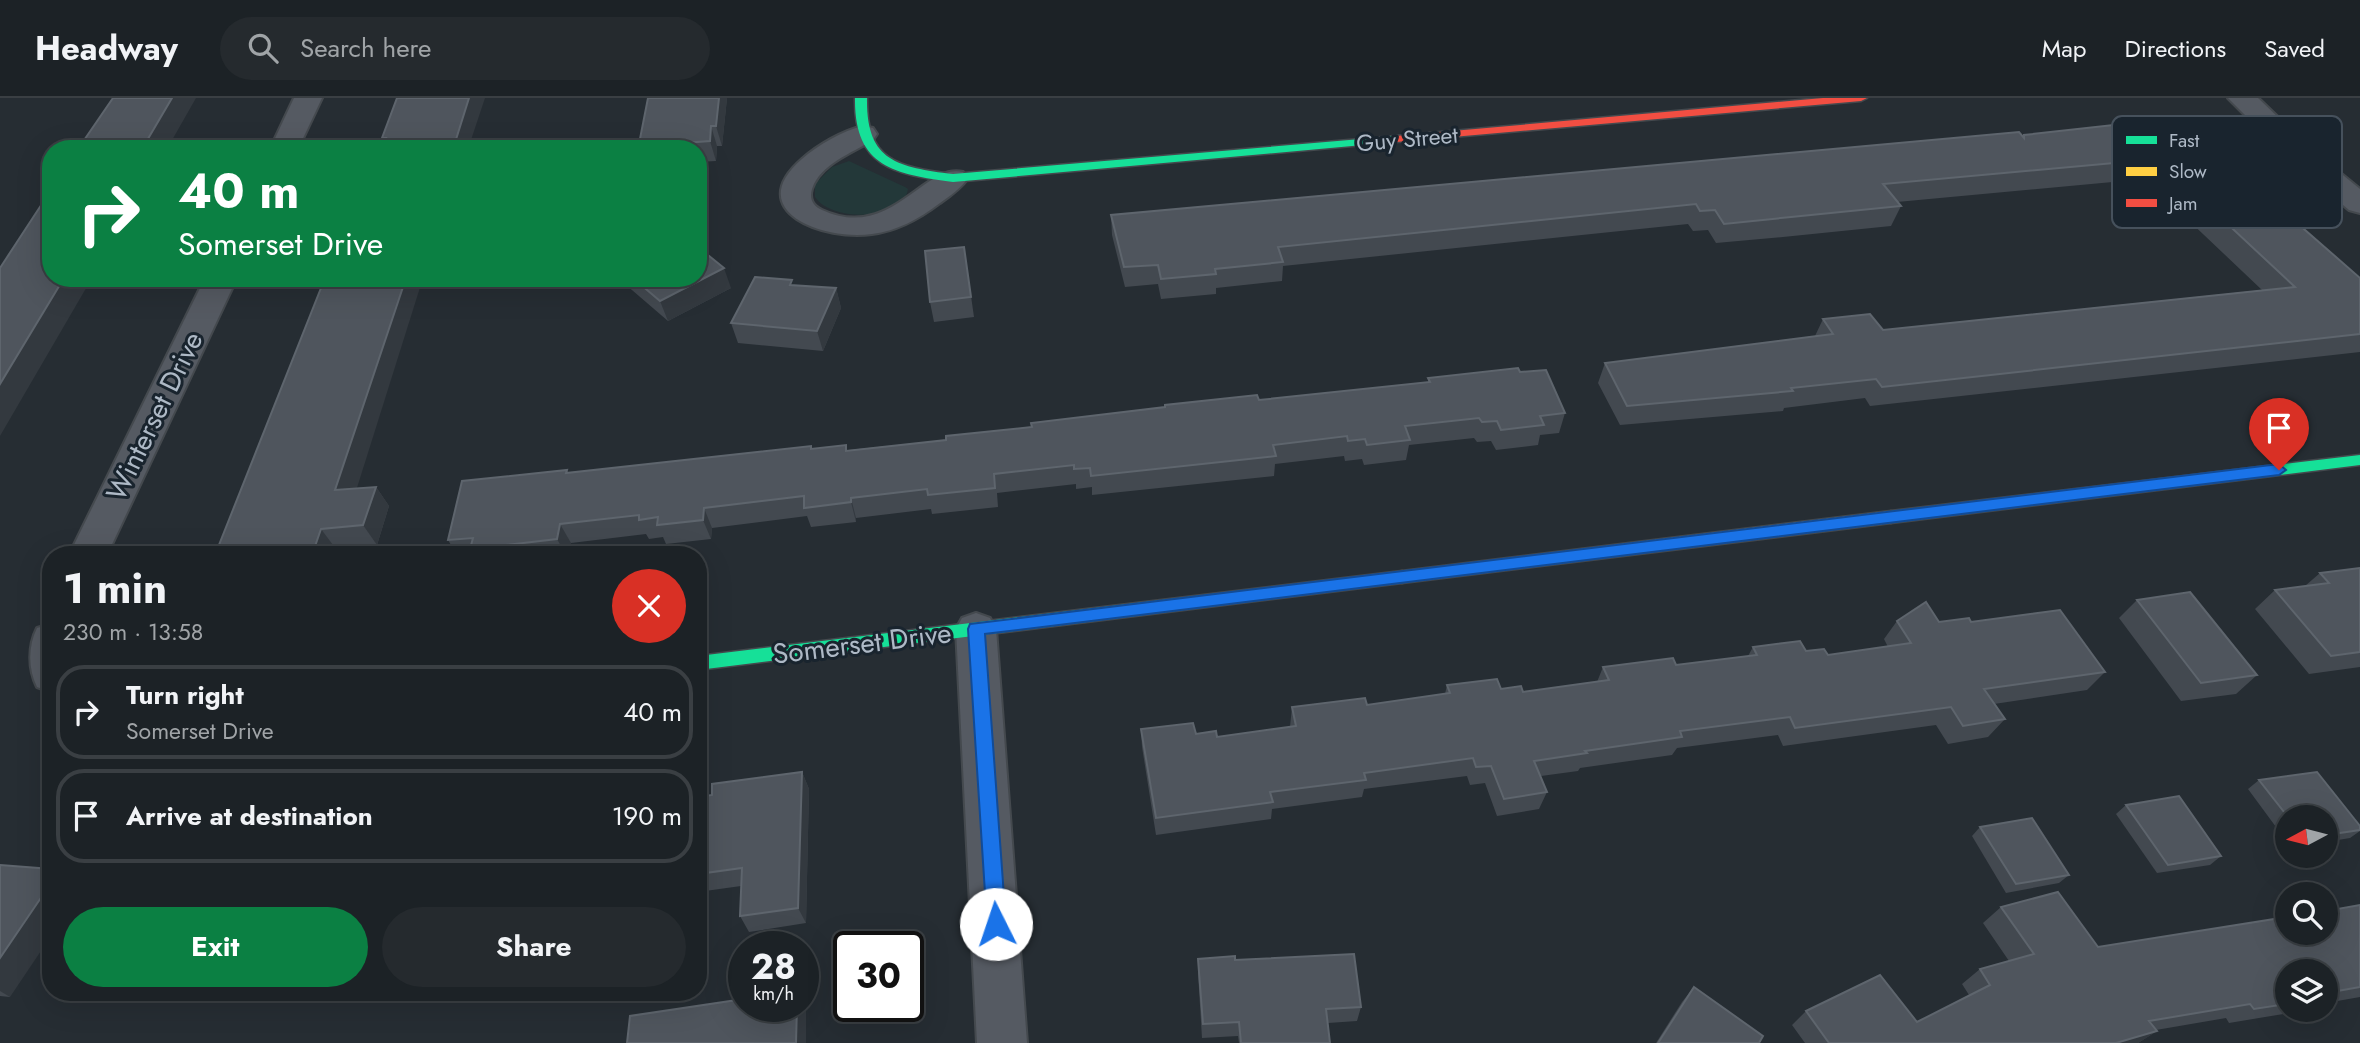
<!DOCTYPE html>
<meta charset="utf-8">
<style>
:root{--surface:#1c2226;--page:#252a2e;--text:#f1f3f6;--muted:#a0a4a7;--line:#3a3f43;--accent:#0b8043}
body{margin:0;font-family:Jost,sans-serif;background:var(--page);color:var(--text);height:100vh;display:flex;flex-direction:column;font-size:26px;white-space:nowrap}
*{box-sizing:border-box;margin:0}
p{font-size:23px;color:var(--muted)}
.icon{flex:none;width:38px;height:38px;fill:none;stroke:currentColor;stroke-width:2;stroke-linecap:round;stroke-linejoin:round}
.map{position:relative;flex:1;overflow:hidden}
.details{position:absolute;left:42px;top:448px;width:665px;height:455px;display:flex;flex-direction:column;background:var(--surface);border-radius:28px;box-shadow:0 7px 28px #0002,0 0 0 2px var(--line)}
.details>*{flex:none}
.banner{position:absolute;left:42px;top:42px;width:665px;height:147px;border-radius:28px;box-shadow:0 7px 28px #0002,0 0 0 2px var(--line);background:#0b8043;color:#fff;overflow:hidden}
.needle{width:46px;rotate:263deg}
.controls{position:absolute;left:2275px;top:707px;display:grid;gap:14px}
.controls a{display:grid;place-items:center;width:63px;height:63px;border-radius:50%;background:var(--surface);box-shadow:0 7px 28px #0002,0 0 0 2px var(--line);font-size:35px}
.speed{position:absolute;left:728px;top:833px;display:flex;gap:14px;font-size:35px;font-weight:700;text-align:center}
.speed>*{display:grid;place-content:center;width:91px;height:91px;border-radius:50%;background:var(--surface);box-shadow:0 7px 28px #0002,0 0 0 2px var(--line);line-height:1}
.speed small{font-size:18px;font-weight:400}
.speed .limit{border:4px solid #111;border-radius:10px;background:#fff;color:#111}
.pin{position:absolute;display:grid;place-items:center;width:60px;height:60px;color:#fff;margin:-72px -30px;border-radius:50% 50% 50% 0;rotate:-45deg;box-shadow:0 0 7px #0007}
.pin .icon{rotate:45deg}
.me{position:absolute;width:77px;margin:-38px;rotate:356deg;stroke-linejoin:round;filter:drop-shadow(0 0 5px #0008)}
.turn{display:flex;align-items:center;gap:24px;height:147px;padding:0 21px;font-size:32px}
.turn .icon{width:91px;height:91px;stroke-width:2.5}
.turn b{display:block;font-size:49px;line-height:60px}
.round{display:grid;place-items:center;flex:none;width:74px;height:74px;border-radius:37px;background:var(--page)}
.overview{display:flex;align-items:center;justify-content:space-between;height:119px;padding:0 21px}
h1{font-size:42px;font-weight:700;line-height:52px}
.cta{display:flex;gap:14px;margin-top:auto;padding:14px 21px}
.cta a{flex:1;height:80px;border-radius:42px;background:var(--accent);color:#fff;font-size:28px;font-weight:700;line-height:80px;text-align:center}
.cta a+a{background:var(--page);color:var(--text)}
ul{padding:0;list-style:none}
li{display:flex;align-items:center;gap:21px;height:94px;margin:0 14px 10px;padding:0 7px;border:4px solid var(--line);border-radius:28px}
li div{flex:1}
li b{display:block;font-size:26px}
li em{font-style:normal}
header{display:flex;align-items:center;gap:42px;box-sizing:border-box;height:98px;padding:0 35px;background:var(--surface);border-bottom:2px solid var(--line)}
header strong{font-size:33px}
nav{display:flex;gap:38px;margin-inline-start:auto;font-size:24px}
.search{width:490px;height:63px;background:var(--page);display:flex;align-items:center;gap:18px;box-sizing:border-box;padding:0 24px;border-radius:38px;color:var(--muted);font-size:26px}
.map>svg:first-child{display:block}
</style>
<header>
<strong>Headway</strong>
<div class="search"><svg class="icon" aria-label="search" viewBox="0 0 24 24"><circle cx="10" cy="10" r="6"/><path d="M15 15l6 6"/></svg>Search here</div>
<nav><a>Map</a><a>Directions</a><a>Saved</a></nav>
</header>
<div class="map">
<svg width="2360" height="945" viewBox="0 0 2360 945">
<rect width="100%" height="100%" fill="#262d33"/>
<path fill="#233839" d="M849 63 905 89 908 91C903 124 831 124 815 99V86L832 69Z"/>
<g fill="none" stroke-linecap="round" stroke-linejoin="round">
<defs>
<g id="street">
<path d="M294 0H322L298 51H270Z"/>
<path d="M2228 0H2258L2311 51 2360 91V115L2349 112 2291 63Z"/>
<path d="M863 28 873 30 877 36 873 42C852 55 820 66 812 91 809 101 813 108 822 112 891 144 924 64 963 74L968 80C961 90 950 98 940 105 919 121 897 133 872 136 826 143 741 114 802 61 818 47 842 33 863 28Z"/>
<path d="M205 180H237L107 457H69Z"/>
<path d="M976 515 990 520 996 531 1027 945H977L956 531 962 520Z"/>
<path d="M51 526V594L37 589C28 571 28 548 37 530Z"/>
</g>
<g id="fast">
<path d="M855 0H867C866 63 897 69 953 76L1396 38 1402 41 1396 44 953 84C894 76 854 69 855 0Z"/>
<path d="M2360 357V367L1891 425 1883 419 1891 413Z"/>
<path d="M1402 473 1408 475 1410 479 1408 483 1402 485 698 572V558Z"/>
</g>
<path id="slow" d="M1891 413 1899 419 1891 425 1402 485 1396 483 1394 479 1396 475 1402 473Z"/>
<path id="jam" d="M1823 0H1867L1861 3 1396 44 1390 41 1396 38Z"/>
</defs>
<use href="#street" stroke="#44494e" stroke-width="4"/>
<use href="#fast" stroke="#44494e" stroke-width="3"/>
<use href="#slow" stroke="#44494e" stroke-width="3"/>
<use href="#jam" stroke="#44494e" stroke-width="3"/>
<use href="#street" fill="#555a62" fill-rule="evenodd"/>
<use href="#fast" fill="#16e098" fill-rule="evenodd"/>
<use href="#slow" fill="#ffcf43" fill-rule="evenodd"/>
<use href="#jam" fill="#f24e42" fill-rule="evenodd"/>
</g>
<g fill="#434950">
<path d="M727 0 722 48H717L716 63 698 64V51H638Z"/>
<path d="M2177 20 2360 180V254L1870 308 1865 300 1784 310 1783 313 1620 327 1598 285 1605 265 1815 238 1823 221 1883 232 2262 192 2145 81 1897 104 1901 108 1891 128 1783 139 1716 145 1708 132 1693 133 1688 126 1283 168 1282 183 1216 190V196L1161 201 1158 186 1125 189 1112 137 1111 117 2023 39 2024 37Z"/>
<path d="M964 149 974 219 934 224 930 204Z"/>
<path d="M618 180H698L731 190 668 223Z"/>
<path d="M793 187 836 190 841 210 823 253 738 245 731 225Z"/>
<path d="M1520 274 1565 315 1559 335 1540 337 1538 347 1496 352 1491 343 1477 344 1474 340 1409 347 1406 362 1364 367 1362 361 1345 363 1344 358 1275 366 1274 378 1092 397V389L1076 391V386L997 395 998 409 932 416 931 411 856 420V424L811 429 807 418 712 430 711 441 666 446 663 439 649 441 646 436 571 445 569 457H457L448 442 567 372 568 375 811 348 812 351 848 352 946 342 1032 329 1428 284V280Z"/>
<path d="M376 389 389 408 377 447 336 451 215 457 356 390Z"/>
<path d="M2360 470V569L2309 576 2255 511 2275 492 2305 488 2320 475Z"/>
<path d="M2137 502 2257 577 2236 596 2181 603 2119 520Z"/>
<path d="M1897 523 1939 524H1971L2105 574 2087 592 1994 606 2005 621 1988 639 1948 646 1936 627 1783 648 1778 637 1677 650 1672 657 1580 670 1578 673 1541 678 1547 694 1539 711 1497 718 1485 685 1470 687 1467 678 1364 691 1362 699 1272 711 1271 721 1156 737 1142 649 1141 631 1196 636 1217 639 1290 629 1292 609 1367 607 1445 596 1447 587 1501 591 1523 594 1597 584 1603 569 1676 567 1748 558 1753 549 1806 553 1828 557 1888 549 1884 541Z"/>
<path d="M802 674 809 691 806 825 749 834 740 818 741 788 698 794V699L712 697Z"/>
<path d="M2259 682 2360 728V733L2350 740 2326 744V719H2287V744L2248 691Z"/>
<path d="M2126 707 2221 758 2210 767 2157 775 2116 716Z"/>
<path d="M1980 729 2069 777 2059 785 2006 795 1972 738Z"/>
<path d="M0 767 10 899 0 898Z"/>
<path d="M2360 807V899L2326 905V873H2287V912H2295L2289 915 2229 925 2226 920 2156 932 2157 933 2138 945H1805L1792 927 1806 913 1917 924 1969 897 1962 886 1980 871 2009 863 1983 825 2001 809 2098 849Z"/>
<path d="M1198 861 1235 862 1361 909 1357 923 1328 925 1330 945H1239L1238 938 1202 940 1198 875Z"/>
<path d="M1694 889 1759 945H1656L1682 904Z"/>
</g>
<g fill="#33393f">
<path d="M172 0H196L167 51H142Z"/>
<path d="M469 0H485L468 51H453Z"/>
<path d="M719 0H727L722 48 716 28Z"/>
<path d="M711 28 717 48 716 63 710 43Z"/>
<path d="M724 170 731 190 668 223 660 203Z"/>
<path d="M64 180H92L0 338V286Z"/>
<path d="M406 180H423L350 412 335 392Z"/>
<path d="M836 190 841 210 823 253 817 233Z"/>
<path d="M376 389 389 408 377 447 363 427Z"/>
<path d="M851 400 856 420V424L851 404Z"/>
<path d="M704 410 712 430 711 441 703 422Z"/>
<path d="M560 426 571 445 569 457H566L557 441Z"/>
<path d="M321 431 336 451 334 457H312Z"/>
<path d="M802 674 809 691 806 825 798 810Z"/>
<path d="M51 785V838L10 899 0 893V860Z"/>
<path d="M803 902 806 907V945H796L797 908H803Z"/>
<path d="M2157 933 2138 945H2116Z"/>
</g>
<g fill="#4f555d" stroke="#5e656d" stroke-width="2">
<path d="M113 0H172L142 51H78Z"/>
<path d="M397 0H469L453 51H382L386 40H382Z"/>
<path d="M648 0H719L716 28H711L710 43 670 46 671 51H638Z"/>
<path d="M2177 20 2360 180V236L1882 289 1876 281 1791 290 1793 293 1627 308 1605 265 1833 236 1823 221 1870 216 1883 232 2295 189 2158 61 1883 86 1901 108 1791 119 1724 126 1715 112 1700 113 1696 106 1278 149 1283 164 1215 171 1216 176 1161 181 1158 167 1124 169 1111 117 2019 34 2024 40V37Z"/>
<path d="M51 92V180H64L0 286V170Z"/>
<path d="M698 149 724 170 660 203 633 180H698Z"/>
<path d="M964 149 971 199 930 204 925 153Z"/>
<path d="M755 179 792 182 790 187 836 190 817 233 731 225Z"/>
<path d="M325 180H406L335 392 376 389 363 427 321 431 312 457H215Z"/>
<path d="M1518 270 1520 274 1546 272 1565 315 1540 318 1544 327 1501 332 1497 323 1482 324 1479 320 1405 328 1410 342 1367 347 1365 341 1348 343 1347 338 1273 347 1276 358 1091 378 1090 370 1074 371V367L994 376 995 390 928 397 927 391 851 400V404L804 410V398L704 410 703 422 657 427 658 419 639 422V417L560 426 557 441 470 451 473 440 448 442 462 383 567 372 566 375 811 348V351L846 347V353L946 342V338L1032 329 1031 325 1165 309V307L1257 297 1259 302 1430 284 1428 280Z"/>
<path d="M2360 470V554L2331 558 2275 492 2329 485 2320 475Z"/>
<path d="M2190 494 2257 577 2201 585 2137 502Z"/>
<path d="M1926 504 1939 524 1969 520 1971 524 2060 512 2105 574 1984 591 2005 621 1963 628 1951 609 1795 630 1790 619 1680 633 1682 639 1585 653 1587 655 1534 663 1547 694 1504 701 1491 668 1476 669 1473 660 1364 675 1366 682 1270 694 1273 704 1156 720 1141 631 1193 625 1196 636 1216 633 1217 639 1296 628 1292 609 1365 600 1367 607 1450 595 1447 587 1497 581 1501 591 1521 588 1523 594 1609 582 1603 569 1673 560 1676 567 1757 557 1753 549 1800 543 1806 553 1824 551 1828 557 1911 545 1897 523Z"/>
<path d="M802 674 798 810 740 818 742 770 698 776V699L712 697V686Z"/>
<path d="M2317 674 2360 728V732L2326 737V719H2288L2259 682Z"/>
<path d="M2179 698 2221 758 2168 767 2126 707Z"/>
<path d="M2032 720 2069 777 2016 786 1980 729Z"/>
<path d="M0 767 51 771V785L0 860Z"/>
<path d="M2058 794 2098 849 2287 819V835H2326V813L2360 807V889L2326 895V873H2287V906L2254 911 2250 906 2149 923 2157 933 2116 945H1829L1806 913 1880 877 1917 924 1990 887 1980 871 2034 856 2001 809Z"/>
<path d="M1354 856 1361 909 1326 911 1330 945H1241L1239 924 1203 926 1198 861 1235 858V862Z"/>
<path d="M1694 889 1763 938 1759 945H1658Z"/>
<path d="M744 901V908H797L796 945H627L630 918Z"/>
</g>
<path fill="#1a73e8" stroke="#114b97" stroke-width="2" d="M2279 366 2286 372 2279 377 985 536 1006 826 1003 832 996 835 989 832 987 826 968 531 970 526Z"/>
<g text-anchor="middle" stroke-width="6" stroke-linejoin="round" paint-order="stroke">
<g font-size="23" fill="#aeb9c6" stroke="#19242e">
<text transform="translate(1407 41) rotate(-5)" y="8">Guy Street</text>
</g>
<g font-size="28" fill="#aeb9c6" stroke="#19242e">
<text transform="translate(154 318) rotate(-64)" y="10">Winterset Drive</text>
<text transform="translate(862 545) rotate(-7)" y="10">Somerset Drive</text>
</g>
</g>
<rect x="2112" y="18" width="230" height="112" rx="10" fill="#19242e" stroke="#46515c" stroke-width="2"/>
<rect x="2126" y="38" width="31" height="8" fill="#16e098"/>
<rect x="2126" y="69" width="31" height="9" fill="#ffcf43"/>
<rect x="2126" y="101" width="31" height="8" fill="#f24e42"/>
<g font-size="19" fill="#aeb9c6">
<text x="2169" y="49">Fast</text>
<text x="2169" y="80">Slow</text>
<text x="2169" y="112">Jam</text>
</g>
</svg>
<div class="controls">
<a><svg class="needle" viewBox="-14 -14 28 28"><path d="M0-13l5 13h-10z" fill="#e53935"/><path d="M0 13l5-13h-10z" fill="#a0a4a7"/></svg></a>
<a><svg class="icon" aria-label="search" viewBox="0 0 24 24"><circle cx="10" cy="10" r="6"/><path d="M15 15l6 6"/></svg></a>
<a><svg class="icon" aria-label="layers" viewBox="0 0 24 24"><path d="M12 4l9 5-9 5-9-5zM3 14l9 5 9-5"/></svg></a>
</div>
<div class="speed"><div>28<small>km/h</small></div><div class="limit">30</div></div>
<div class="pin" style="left:2279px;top:372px;background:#d93025"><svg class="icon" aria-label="arrive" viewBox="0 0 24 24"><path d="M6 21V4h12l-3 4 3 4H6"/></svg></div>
<svg class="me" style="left:996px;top:826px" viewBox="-20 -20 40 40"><circle r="19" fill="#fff"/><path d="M0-13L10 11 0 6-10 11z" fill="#1a73e8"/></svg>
<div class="banner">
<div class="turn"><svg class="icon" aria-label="right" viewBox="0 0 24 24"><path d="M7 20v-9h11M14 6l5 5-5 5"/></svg><div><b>40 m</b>Somerset Drive</div></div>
</div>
<section class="details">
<div class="overview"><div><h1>1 min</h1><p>230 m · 13:58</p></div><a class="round" style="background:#d93025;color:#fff"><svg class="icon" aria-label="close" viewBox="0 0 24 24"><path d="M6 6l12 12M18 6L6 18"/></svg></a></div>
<ul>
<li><svg class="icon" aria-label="right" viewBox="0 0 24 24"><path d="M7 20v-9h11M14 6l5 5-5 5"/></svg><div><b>Turn right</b><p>Somerset Drive</p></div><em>40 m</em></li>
<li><svg class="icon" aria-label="arrive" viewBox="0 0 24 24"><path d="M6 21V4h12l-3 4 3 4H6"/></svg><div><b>Arrive at destination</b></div><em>190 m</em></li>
</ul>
<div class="cta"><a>Exit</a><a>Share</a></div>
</section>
</div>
